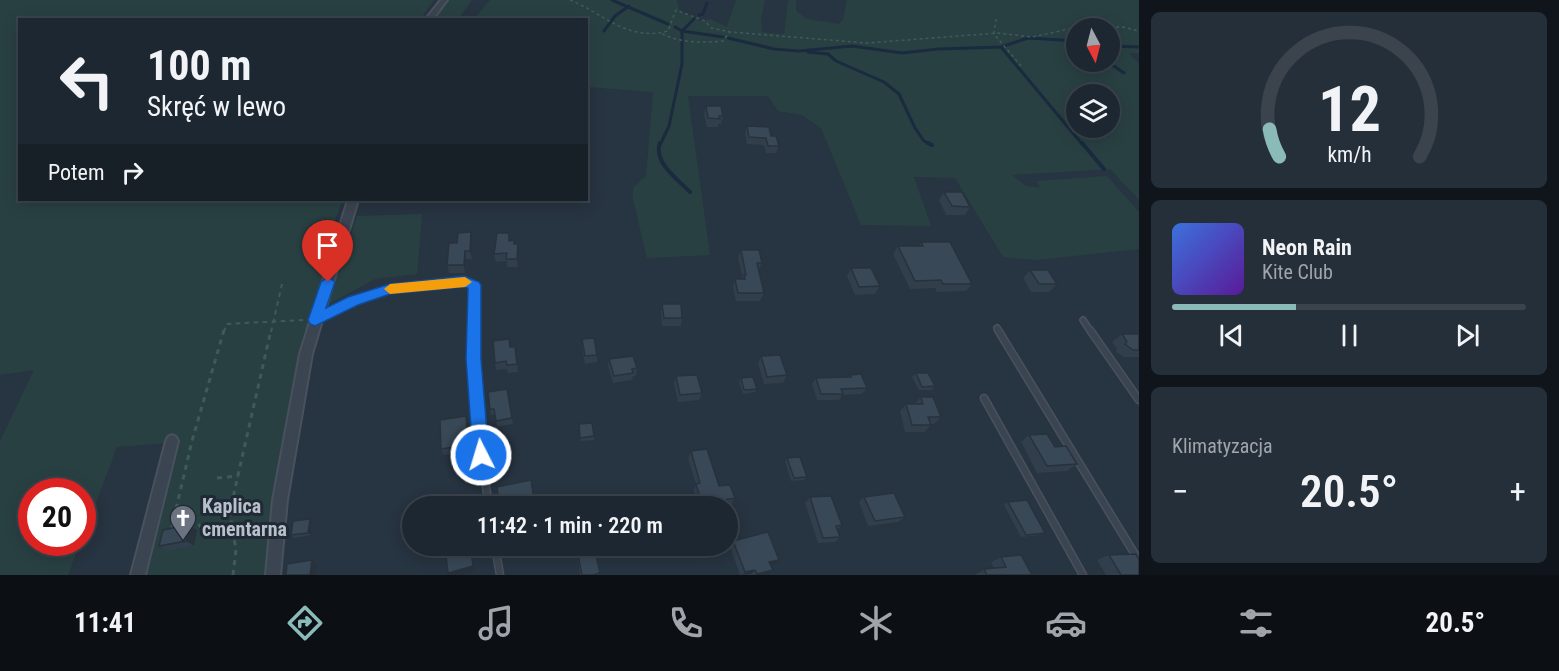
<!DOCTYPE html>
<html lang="pl">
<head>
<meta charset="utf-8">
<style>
	:root { --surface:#1d2731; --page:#252f39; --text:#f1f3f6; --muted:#a0a5ab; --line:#3b444d; --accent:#8bbbb9 }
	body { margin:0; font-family:"Roboto Condensed",sans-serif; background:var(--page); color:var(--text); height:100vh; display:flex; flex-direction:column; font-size:22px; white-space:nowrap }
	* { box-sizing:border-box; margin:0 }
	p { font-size:20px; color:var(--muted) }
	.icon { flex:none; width:33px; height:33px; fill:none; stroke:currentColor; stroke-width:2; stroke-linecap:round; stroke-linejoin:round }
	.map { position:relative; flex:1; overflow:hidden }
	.drawer { display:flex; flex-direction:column; gap:12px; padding:12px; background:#10151b; width:420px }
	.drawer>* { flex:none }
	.guide { position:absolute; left:18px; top:18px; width:570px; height:183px; border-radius:0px; box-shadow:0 3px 15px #0003,0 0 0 2px var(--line); background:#1d2731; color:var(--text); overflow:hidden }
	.needle { width:39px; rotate:173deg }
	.controls { position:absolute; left:1066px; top:18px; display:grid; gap:12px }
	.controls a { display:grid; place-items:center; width:54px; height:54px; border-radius:50%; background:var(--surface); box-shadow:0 3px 15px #0003,0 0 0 2px var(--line); font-size:30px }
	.speed { position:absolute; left:18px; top:478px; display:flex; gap:12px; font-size:30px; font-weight:700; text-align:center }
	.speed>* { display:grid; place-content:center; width:78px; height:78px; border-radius:50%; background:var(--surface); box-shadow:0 3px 15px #0003,0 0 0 2px var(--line); line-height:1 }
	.speed .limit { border:9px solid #d22; background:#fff; color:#111 }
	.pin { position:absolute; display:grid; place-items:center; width:51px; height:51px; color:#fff; margin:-62px -26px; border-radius:50% 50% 50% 0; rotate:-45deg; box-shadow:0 0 6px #0007 }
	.pin .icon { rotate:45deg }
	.me { position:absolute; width:66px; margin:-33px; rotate:355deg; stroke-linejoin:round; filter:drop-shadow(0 0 4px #0008) }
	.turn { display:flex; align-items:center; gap:21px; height:126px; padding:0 30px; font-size:27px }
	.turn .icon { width:78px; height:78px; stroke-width:2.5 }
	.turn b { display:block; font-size:42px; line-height:51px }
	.then { display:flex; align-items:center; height:57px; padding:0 30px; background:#0003; gap:12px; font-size:22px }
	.big { font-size:45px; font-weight:600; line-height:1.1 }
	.drawer .card { flex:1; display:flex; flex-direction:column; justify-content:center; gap:9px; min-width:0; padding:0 21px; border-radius:9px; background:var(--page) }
	.drawer .dial { align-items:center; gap:0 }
	.dial svg { height:156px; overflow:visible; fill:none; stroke:var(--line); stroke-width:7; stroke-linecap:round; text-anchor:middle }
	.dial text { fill:var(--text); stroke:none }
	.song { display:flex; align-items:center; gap:18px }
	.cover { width:72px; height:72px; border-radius:9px; background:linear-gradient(135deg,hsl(220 70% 55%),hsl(270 70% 35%)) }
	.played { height:6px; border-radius:3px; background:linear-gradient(90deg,var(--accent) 35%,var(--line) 35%) }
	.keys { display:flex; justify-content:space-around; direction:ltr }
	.heat { display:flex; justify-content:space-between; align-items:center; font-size:33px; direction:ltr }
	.trip { position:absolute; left:402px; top:496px; width:336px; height:60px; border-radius:30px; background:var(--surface); box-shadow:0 3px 15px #0003,0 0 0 2px var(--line); font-weight:600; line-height:60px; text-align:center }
	.menu { display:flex; height:96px; justify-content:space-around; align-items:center; background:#0c1014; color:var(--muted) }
	.menu .icon { width:42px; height:42px }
	.menu .active { color:var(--accent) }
	.menu b { font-size:27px; color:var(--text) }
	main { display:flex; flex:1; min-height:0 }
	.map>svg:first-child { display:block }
	.green { fill:#294042; fill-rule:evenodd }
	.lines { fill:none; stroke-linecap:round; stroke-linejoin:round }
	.stream-far1 { stroke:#1a2b3f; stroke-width:3 }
	.stream { stroke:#1a2b3f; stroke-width:4 }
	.service-far1-casing { stroke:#48515d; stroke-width:8 }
	.service-casing { stroke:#48515d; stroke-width:9 }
	.minor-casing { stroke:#48515d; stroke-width:4 }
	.path-far2 { stroke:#42595a; stroke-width:1.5; stroke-dasharray:3 3; stroke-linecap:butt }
	.path-far1 { stroke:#42595a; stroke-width:2; stroke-dasharray:4.5 4.5; stroke-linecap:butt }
	.path { stroke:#42595a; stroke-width:3; stroke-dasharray:5 5; stroke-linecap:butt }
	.service-far1 { stroke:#3b4551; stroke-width:4.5 }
	.service { stroke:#3b4551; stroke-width:6 }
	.minor { fill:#3b4551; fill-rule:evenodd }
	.wall { fill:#313e4b }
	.shaded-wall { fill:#28323d }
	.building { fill:#394857; stroke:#28323d; stroke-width:1.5 }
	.route { fill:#1a73e8; stroke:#114b97; stroke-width:1.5 }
	.slow { fill:#f59e0b }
	.labels { text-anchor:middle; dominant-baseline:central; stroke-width:6; stroke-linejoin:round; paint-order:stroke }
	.near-poi-label { font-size:20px; font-weight:bold; fill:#b8c0cb; stroke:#202a36; text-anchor:start }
</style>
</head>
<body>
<main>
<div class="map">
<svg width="1139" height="575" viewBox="0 0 1139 575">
	<rect width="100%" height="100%" fill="#273441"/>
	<!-- green -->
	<path class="green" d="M0,0h434l-14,20h-400v180h323l-10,25 1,15 -29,93 -32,165 -7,77h-122l35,-133 -62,5 -34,90 -1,-45h-50v51h48l-12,32h-68v-134l34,-71 -34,5z
		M447,0h25l-14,19 -25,1z
		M490,0h187l2,10 21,11 10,-2 17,8 9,-27h29l-4,19 1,13 22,2 4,-34h8v11l11,8 32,5 4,-4 4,-20h292v53h-10l10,11v136l-29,-31 -98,6 14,11 14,2 -3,-7 70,-5 32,36v37l-102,11 -34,-3 -48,-79 -41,-1 17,49 -70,-1 -40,-97 -19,-13 -24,-4 -10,-15h-80l22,159 -63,3 -14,-59v-11l13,-12 7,-84 -66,-5 -1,-67 -112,-1zM1077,28h33v34h-33zM1110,94v34h-33v-34z
		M422,214l-5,60 -42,5 -46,25 28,-88z"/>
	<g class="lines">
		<!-- stream-far1 -->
		<path class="stream-far1" d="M612,0l56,24
			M699,15l4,-1 4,-11
			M675,27l7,4 41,6
			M604,31l11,-15 14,-10
			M728,38l46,11 25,2 53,-5 50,7 36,-4 63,-2 27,-9 49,3
			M1110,46l29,1
			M1001,47l82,98
			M808,52l20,2 8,7 48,21 15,12 16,34 9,13 7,4
			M1108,62l16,11
			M660,145l9,-19 13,-62v-33l12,-12"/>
		<!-- stream -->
		<path class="stream" d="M660,143c-7,19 18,37 30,49
			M928,143l4,2
			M1082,143l22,26"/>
		<!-- service-far1 casing -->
		<g class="service-far1-casing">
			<path id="service-far1" d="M319,318l34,-17 37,-12 74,-7 10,3 -1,47
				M1083,320l8,12
				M997,328l2,4"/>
		</g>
		<!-- service casing -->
		<g class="service-casing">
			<path id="service" d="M473,330c0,59 7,119 16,177
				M998,330l141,231
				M1090,330l49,70
				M984,398l99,177
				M495,546l5,29"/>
		</g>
		<!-- minor casing -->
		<g class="minor-casing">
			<path id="minor" d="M441,0h6l-15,20h-7z
				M348,200h10l-46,154 -25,146 -7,75h-14l7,-75 27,-146z
				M172,435l4,2 2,4 -33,134h-14l35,-134 2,-4z"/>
		</g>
		<!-- path-far2 -->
		<path class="path-far2" d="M570,0c33,13 57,42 98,31l8,-21 29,11 6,7 19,4 137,11 131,-10 34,4 37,-8 28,-2h26l16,4
			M996,19l-2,15 27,32
			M662,34c20,9 39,9 61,7l7,-9"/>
		<!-- path-far1 -->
		<path class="path-far1" d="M224,332l2,-8 78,-4
			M271,332l11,-48"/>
		<!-- path -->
		<path class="path" d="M224,330l-32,111 -20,85 25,-3 10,10 25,-2
			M217,478l21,-2
			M233,575l3,-25 -5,-30 1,-18 39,-172"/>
		<!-- service-far1 -->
		<use href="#service-far1" class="service-far1"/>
		<!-- service -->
		<use href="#service" class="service"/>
		<!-- minor -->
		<use href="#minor" class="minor"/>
	</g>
	<!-- wall -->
	<path class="wall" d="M706,106l17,10 -2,8h-3v3h-11l-3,-13z
		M747,126l24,10 8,10 -3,7h-10l-2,-8 -17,-1 -2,-11z
		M944,192l26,15 -5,8h-19l-7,-15z
		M471,232l2,8 -1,19h-6l-1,14h-16l-2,-8 10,-22z
		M514,240v4l5,8 -1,15h-11v-6l-11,1 -2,-8 16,-13z
		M921,242l51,42 -6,7 -29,1 -2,-4 -25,1 -17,-35 5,-8h21z
		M741,250l21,13 -4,8 6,22 -4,8h-24l-3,-14 2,-8h8l-5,-21z
		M851,268l29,18 -5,8 -20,1 -8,-19z
		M1030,270l27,14 -8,8h-18l-8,-14z
		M662,304l20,14 -1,8h-19l-1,-14z
		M1122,334h17v23h-15l-8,-5 1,-3 -5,-7z
		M582,339l15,16v7l-12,2 -3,-17z
		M510,347h5l3,25 -10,1 -1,-4 -11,1 -1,-7z
		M761,356l26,19 -4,8 -19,1 -6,-20z
		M609,359l28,9 -1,8h-3l-1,4 -19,3 -5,-17z
		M916,373l19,13 -3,4h-13l-7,-13z
		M850,375l17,13 -5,6 -20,1 -3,5h-22l-5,-16 4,-6 32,-1z
		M676,376l26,17 -3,7 -21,2 -4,-19z
		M741,378l16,11 -2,3 -12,2 -4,-12z
		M507,389l6,35 -16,2 -2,-12 -4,1 -1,-6z
		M921,397l20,20 -7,7h-3v1l-6,7h-20l-5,-21 6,-7h8z
		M466,416l2,7 2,28 -26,4 -3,-6z
		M579,424l15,12v4l-14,1z
		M1029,435l26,12 22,17 -10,7 -30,2 -16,-31z
		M691,451l28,35 16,12 -4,6 -7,1 -1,2h-25l-4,-17 2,-6 -8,-26z
		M787,458l20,19 -3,3 -13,1 -6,-20z
		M810,497l32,28 -4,4 2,8 -5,5 -17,1 -13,-40z
		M864,497l41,20 -7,5 -30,4 -9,-24z
		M1008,502l37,31 -5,2 -19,2 -17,-32z
		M312,522l-1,13 -17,3 -3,-3z
		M189,525l8,5 -3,16 -26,5 -9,-5z
		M733,541l46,19 -4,5 -4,1 2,4 -5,5h-28l-10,-29z
		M578,555l22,20h-20l-2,-15z
		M1109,555l30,20h-33l-9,-15z
		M1001,557l31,18h-56v-1l8,-5 10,-1 -3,-6z"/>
	<!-- shaded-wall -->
	<path class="shaded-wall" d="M471,232l2,8 -1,19 -2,-8z
		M518,244l1,8 -1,15 -1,-8z
		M465,251l1,8 -1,14 -1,-8z
		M466,416l2,7 2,28 -2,-6z
		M310,519l2,3 -1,13 -3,-2z
		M189,525l8,5 -3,16 -8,-5z
		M470,546h1l4,25 -15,4h-11l-1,-2z
		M312,560l5,5 -1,10h-6z
		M779,560l-4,5 -10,2 4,-5z
		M755,570l-4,4 -9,1 3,-3z
		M773,570l-5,5h-12l1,-1z"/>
	<!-- building -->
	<path class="building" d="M706,106h15l2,10h-4l1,3 -12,-1z
		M747,126l22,1 2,9h5l3,10h-11l-2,-8 -17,-1z
		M944,192h18l8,15 -18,-1z
		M471,232l-1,19h-5l-1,14h-17l2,-22h8l1,-10z
		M497,233h12v8l5,-1v4h4l-1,15h-11l1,-6 -13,1z
		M921,242h29l22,42h-29l-2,-4 -26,1 -17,-35h25z
		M741,250h18l3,13h-5l7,30h-26l-3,-14h10l-1,-4h2z
		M851,268h20l9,18 -21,1z
		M1030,270h18l9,14h-18z
		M662,304h19l1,14h-18z
		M1122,334h17v16h-6l-8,-6 2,-2z
		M594,338l3,17 -12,1 -3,-17z
		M509,339l1,8h5l2,17 -10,1 -1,-4 -11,2 -2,-22z
		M780,355l7,20 -20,2 -6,-21z
		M633,356l4,12 -5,1 1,4 -19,3 -5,-17z
		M916,373h12l7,13 -13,1z
		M861,374l6,14 -26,1 2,5h-22l-5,-16 35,-1 -1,-2z
		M697,375l5,18 -22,2 -4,-19z
		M753,377l4,12 -13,1 -3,-12z
		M507,389l5,29 -16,3 -2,-12h-4l-2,-17z
		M921,397h12l8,20h-13l3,8h-19l-6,-21h17z
		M466,416l2,29 -27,4 -1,-29z
		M592,423l2,13 -14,2 -1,-14z
		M1047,434l8,13 11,-1 11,18 -30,2 -18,-31z
		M707,449l12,37 11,-1 5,13 -12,2 1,5 -13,2h-8l-7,-23 4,-1 -9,-32z
		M800,457l7,20 -13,1 -7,-20z
		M531,480l4,27h-35l-3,-20z
		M894,493l11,24 -30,4 -11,-24z
		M831,496l11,29 -6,1 4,11 -17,1 -13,-41z
		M472,498l1,9h-25v-4z
		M1027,500l18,33 -19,2 -18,-33z
		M310,519l-2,14 -17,2 2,-14z
		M189,525l-3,16 -27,5 4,-16z
		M768,532l11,28 -10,2 4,8 -16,4 -2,-4 -10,2 -12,-31z
		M445,546h25l3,20 -25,7z
		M595,551l5,22 -7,2h-11l-4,-20z
		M1136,554l3,6v15h-18l-12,-20z
		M1021,555l11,20h-45l-3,-6 22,-2 -5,-10z
		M312,560l-2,15h-24l1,-11z"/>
	<!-- route -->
	<path class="route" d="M464,276l15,6 2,3v74l8,96 -2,5 -6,3 -6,-3 -2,-5 -7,-96 2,-71 -5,-1 -73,7 -32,11 -43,21 -5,-2 -2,-4 13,-38 7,-5 7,5 -9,26 22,-11 42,-13z"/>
	<!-- slow -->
	<path class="slow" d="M465,277l7,5 -7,5 -75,7 -6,-5 6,-5z"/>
	<!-- icons -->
	<defs>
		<g id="church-pin" transform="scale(1.35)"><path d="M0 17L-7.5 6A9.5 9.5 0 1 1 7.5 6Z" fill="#6b7280" stroke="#202a36"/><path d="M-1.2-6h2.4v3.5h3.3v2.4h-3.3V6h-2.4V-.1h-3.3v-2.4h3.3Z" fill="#fff"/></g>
	</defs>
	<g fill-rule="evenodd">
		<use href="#church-pin" x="183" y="518"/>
	</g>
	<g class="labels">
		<!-- near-poi labels -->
		<g class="near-poi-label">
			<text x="202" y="506">Kaplica<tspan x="202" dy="23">cmentarna</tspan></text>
		</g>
	</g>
</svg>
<div class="controls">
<a><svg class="needle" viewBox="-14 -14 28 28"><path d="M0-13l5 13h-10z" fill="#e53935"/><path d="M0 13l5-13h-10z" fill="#a0a5ab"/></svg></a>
<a><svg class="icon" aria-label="layers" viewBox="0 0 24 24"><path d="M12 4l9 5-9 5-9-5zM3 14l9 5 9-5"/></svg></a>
</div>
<div class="speed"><div class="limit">20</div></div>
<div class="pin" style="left:328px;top:282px;background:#d93025"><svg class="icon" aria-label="arrive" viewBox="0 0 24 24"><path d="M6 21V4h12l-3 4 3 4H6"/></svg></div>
<svg class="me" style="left:481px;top:455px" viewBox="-20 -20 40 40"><circle r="17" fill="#1a73e8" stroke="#fff" stroke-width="3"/><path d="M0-11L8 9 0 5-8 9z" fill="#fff"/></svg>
<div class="trip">11:42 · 1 min · 220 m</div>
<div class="guide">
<div class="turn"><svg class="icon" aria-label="left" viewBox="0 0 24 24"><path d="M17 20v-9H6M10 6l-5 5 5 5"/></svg><div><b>100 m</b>Skręć w lewo</div></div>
<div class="then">Potem<svg class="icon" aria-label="right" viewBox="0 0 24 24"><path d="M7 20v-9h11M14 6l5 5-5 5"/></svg></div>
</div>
</div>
<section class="drawer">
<div class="card dial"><svg viewBox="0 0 100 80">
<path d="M14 69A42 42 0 1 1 86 69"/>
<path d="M14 69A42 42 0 0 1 9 55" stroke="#8bbbb9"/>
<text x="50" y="56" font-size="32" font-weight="700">12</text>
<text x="50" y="72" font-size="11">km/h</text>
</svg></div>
<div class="card">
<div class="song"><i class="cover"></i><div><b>Neon Rain</b><p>Kite Club</p></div></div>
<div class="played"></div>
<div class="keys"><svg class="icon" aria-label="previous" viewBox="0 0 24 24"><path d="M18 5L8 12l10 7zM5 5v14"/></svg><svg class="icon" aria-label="pause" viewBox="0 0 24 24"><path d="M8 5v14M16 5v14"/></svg><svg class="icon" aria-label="next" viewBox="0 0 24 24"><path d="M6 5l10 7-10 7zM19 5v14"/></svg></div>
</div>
<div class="card"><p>Klimatyzacja</p>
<div class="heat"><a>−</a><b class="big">20.5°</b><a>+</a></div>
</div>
</section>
</main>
<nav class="menu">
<b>11:41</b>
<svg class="icon active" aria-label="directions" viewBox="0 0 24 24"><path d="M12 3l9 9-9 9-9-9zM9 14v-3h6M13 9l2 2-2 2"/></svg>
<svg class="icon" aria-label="music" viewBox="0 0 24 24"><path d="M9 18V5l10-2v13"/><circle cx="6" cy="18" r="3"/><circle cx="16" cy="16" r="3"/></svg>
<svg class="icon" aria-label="phone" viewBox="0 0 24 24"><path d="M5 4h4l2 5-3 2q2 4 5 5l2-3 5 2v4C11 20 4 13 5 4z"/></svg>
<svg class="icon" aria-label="climate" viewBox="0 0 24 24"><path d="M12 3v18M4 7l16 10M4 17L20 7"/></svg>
<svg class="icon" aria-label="car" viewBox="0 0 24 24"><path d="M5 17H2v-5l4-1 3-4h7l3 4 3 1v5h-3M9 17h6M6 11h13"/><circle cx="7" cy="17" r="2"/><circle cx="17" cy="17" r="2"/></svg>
<svg class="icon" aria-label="filters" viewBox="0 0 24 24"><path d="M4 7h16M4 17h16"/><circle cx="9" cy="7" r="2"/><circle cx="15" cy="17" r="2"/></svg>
<b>20.5°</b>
</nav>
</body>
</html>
